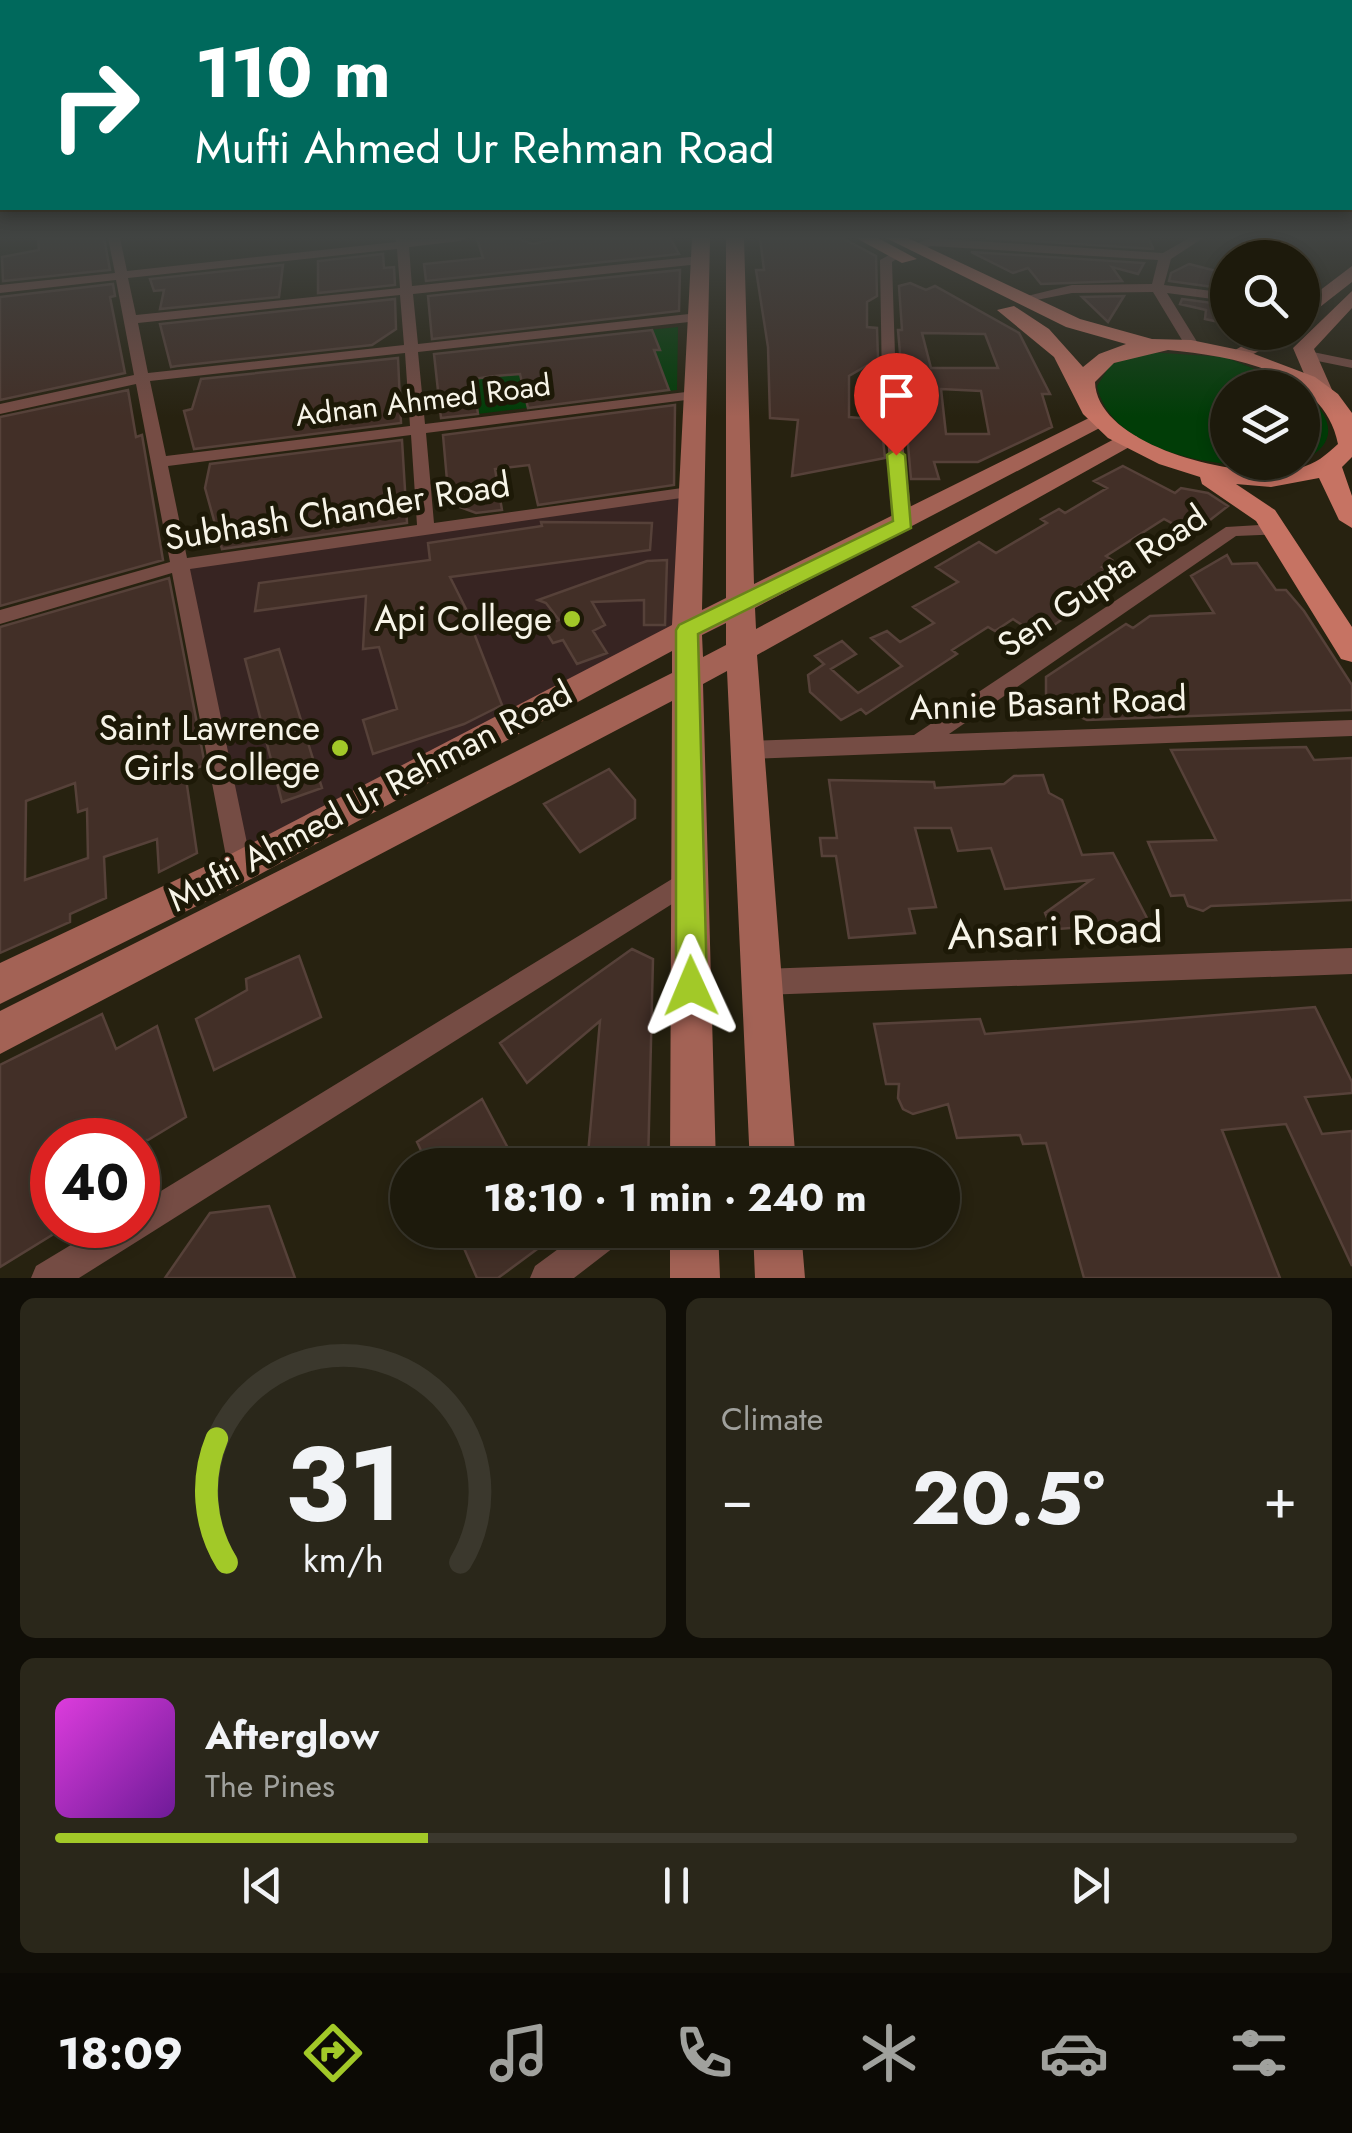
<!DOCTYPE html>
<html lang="en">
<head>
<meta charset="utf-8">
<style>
	:root { --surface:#1d1a0c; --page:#2a271a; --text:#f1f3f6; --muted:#a0a19d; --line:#3b382d; --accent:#a2c928 }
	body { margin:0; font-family:Jost,sans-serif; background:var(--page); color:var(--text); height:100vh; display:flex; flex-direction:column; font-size:38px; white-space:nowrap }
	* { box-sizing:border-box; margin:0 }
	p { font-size:32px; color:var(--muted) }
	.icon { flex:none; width:55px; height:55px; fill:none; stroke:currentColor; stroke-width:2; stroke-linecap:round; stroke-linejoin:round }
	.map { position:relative; height:1278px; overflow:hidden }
	.details { display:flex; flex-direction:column; gap:20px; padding:20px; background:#100e07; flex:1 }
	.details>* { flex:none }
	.hud { position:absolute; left:0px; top:0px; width:1352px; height:210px; box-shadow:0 5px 15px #0003,0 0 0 2px var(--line); background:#00695c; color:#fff; overflow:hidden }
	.tools { position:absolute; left:1210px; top:240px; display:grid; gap:20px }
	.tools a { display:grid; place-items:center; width:110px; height:110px; border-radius:50%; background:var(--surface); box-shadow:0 5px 15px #0003,0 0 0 2px var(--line); font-size:50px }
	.speed { position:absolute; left:30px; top:1118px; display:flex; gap:20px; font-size:50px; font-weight:700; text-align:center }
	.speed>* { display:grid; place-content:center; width:130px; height:130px; border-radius:50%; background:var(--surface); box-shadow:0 5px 15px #0003,0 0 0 2px var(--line); line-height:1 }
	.speed .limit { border:15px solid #d22; background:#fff; color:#111 }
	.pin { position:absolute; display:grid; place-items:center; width:85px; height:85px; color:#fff; margin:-102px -42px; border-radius:50% 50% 50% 0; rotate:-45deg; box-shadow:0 0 10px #0007 }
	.pin .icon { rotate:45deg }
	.me { position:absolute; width:110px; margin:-55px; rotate:359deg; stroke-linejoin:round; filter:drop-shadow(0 0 8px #0008) }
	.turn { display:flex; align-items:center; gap:35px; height:210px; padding:0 30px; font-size:45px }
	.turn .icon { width:130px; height:130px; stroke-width:2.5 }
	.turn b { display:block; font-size:70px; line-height:85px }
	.big { font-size:75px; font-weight:700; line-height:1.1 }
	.details .widget { flex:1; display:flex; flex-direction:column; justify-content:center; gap:15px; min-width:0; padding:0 35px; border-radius:15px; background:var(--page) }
	.details .dial { align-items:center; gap:0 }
	.dial svg { height:260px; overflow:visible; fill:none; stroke:var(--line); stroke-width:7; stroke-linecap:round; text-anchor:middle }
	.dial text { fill:var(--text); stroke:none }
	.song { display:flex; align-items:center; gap:30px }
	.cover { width:120px; height:120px; border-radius:15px; background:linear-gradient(135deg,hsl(300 70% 55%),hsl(280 70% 35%)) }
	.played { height:10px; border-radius:5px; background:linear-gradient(90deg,var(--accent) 30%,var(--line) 30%) }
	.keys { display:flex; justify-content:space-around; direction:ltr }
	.heat { display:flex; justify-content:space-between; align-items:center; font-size:55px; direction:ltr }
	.details .tiles { flex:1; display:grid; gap:20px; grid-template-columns:1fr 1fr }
	.widget:last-child { grid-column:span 2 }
	.trip { position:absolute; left:390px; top:1148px; width:570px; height:100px; border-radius:50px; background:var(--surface); box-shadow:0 5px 15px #0003,0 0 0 2px var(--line); font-weight:700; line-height:100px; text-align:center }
	.dock { display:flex; height:160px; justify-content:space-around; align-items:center; background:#0c0a05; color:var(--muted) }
	.dock .icon { width:70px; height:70px }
	.dock .selected { color:var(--accent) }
	.dock b { font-size:45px; color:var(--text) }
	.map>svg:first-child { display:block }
	.education { fill:#372422 }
	.green { fill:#013d07 }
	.building { fill:#422f27; stroke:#564139; stroke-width:2.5; fill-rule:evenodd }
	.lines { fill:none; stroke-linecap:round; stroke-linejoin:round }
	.street { fill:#754c44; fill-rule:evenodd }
	.secondary { fill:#a36255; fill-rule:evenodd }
	.primary { fill:#c67363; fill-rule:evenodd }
	.route { fill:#a2c928; stroke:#69831a; stroke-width:2.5 }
	.poi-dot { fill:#a2c928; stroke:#1d1907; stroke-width:4 }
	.labels { text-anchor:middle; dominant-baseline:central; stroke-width:10; stroke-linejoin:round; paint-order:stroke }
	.far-street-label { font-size:30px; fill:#f7f4e8; stroke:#1d1907 }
	.street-label { font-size:35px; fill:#f7f4e8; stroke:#1d1907 }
	.poi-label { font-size:35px; fill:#f7f4e8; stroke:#1d1907; text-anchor:end }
	.near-street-label { font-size:42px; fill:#f7f4e8; stroke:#1d1907 }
</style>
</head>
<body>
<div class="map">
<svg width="1352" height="1278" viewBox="0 0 1352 1278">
	<rect width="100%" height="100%" fill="#272210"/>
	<!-- education -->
	<path class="education" d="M689,492l-2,138 -447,237 -61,-302z"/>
	<!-- green -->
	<path class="green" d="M678,327l-1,63 -200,24 -4,-35 72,-9 66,-31 -1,-5z
		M1147,352l78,5 74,30 -71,1v74l69,1c-59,10 -185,-5 -200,-77l14,-22z
		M1302,390c29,23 40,53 1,70z"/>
	<!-- building -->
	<path class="building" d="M38,238h66l6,32 -107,11 -1,-24 37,-7z
		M516,238l17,6 28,-6h109l9,16 -253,27 -2,-17 59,-6 -6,-19z
		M760,238h82l34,18 1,40 -10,6v25l10,1 1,31 -29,17v41l32,3 4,38 -93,18 6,-56 -28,-2 -2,-71 -12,-77h8z
		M985,238h163l5,10v1z
		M971,252l173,11 -6,11 -26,-7 10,14 -81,3 -13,-16 -15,5z
		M383,254l1,14 10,-1 1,18 -77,8v-32z
		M1189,264l39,10v15l-59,-8 2,-8z
		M283,265l-4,32 -119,12 4,-19 -10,1 -4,-12z
		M680,270l-1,41 -247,28 -4,-43z
		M910,283l16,7 9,-4 84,47 31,61h-8l10,33 -74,35h-44l5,17h-28l-13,-149h4l-3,-44zM922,333l63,1 13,34h-67zM941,389l40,2 8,43h-43z
		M113,284l2,12 -5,1 15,76 -125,27v-103z
		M1124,296l-16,26 -26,-25z
		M395,299l1,30 -24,16 -195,21 -6,1 -11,-43z
		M1182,299l46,6v19l-23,-5 1,-9 -26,-6z
		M652,330l8,20h-6l15,40 -141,18 -8,-34 -25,2 -22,3 5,35 -37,4 -7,-64z
		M398,358l3,65 -207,26 -10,-38 8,-2 9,-30z
		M128,390l8,47 6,-2 21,125 -163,46v-189z
		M675,405l-1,80 -136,20 -9,-40 -34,4 7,41 -26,3 -27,-10 -6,-68z
		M402,440l5,83 -185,26 -17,-61 5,-24z
		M1123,466l52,27 6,-5 27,5 20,13 -36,28 -28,-15 -58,37 6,4 -10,7 4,2 -42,28 16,10 -42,29 -25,-17 -18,12 -7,-4 -36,23 5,4 -91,60 -5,-5 -20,11 -31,-28 -2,-17 16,-11 -9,-8 27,-15 14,13 -25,15 27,24 44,-27 -31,-28 16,-7 13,11 34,-19 -21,-16 45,-25 -22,-15 43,-25 17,11 51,-30 -6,-4 18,-10 6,4 42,-25 -13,-7z
		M541,522l111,1 -2,27 -200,27 25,50 -3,1 30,77 -38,19 -91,30 -10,-34 34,-11 -18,-62 -16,2 3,-53 -111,15 4,-28 171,-23 -2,-17 114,-17z
		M1227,555l5,9 25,-1 19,27h10l18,21 48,74v25l-265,10 -33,-15 -8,-11v-17l80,-53 7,4 17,-12 64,-3 -23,-37z
		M667,560l-2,65h-21v-25l-52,2 13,23 -12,6 14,22 -30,11 -14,-24 -10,3 -10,-16 16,-7 -13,-17 -8,-3 109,-39z
		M169,578l36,187 -20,7 12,81 -38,19 -2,-33 -53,18 2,41 -36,16v8l-70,31v-326zM75,783l3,29 9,-3 1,49 -63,22 1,-79z
		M279,649l43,139 -40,14 -37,-143z
		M1306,747l8,13 38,-2v142l-141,6 -8,5 -15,-5 -4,-11 -13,1 -23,-54 68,-2 -45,-90z
		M609,769l26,31v18l-55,34 -36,-48z
		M1043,775l6,18 13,7 20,55 31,-2 36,69 -91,7 -8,-4 -5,-12 46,-33 -86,9 -14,-41 -33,3 -7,-23h-36l21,79 -27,2 6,24 -66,5 -13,-82h-14l-2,-18h17l-8,-58 105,2 1,6 69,-4 10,-8z
		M632,949l21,10 -5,206h-61l13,-144 -73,62 -27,-40z
		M299,956l22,61 -107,53 -18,-51 51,-29 -1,-11z
		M1315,1007l37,75v11l-47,4 17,37 30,-3v135l-66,-142 -64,6 58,148h-196l-38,-135 -23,1 -3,-9 -63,3 -9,-34 -35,10 -10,-5 -5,-11 1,-14h-13l-12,-60 106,-5 5,15z
		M102,1014l14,35 41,-23 29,91 -38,23h-101l5,29v66l-52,32v-202z
		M482,1099l35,66h-89l-11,-23z
		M269,1206l26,72h-130l45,-65z
		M456,1230h107l-65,48h-21z"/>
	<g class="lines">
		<!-- street -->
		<path class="street" d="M108,238h12l7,33 269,-29v-4l12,2 58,-2 -6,3 -51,6 3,39 288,-30 6,4 -6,4 -287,30 5,50 280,-31 7,4 -7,4 -280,31 7,72 269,-33 7,4 -7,4 -268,34 8,90 255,-36 8,5 -2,4 -505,73 62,298 -3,8 -9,3 -9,-3 -3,-8 -56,-294 -172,51v-14l170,-48 -34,-178 -136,30v-10l134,-29 -18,-95 -116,13v-8l115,-12zM397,249l3,39 -264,27 -8,-37zM400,295l4,50 -256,28 -10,-50zM405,353l5,73 -244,30 -16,-75zM411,435l6,90 -230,33 -19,-92z
			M931,238l232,15 26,-15h14l-32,21 -7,26 64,8v8l-61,-8 32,52 -7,4 -7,-4 -32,-53 -81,1 -51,10 -6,-4 57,-14 80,-1 6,-24 -227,-14 -18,5 -6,-4z
			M898,250l6,4 -12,8 4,124 17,138 -9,5 -9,-5 -13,-138 -2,-126z
			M1303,350l49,10v8l-54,-11 -2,-3z
			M1275,524l9,6 -3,4 -45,2 -287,198 403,-14v16l-606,23 -8,-3 -3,-6 3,-6 8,-3 168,-6 312,-208z
			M690,868l9,3 4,8 -4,8 -550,347 -70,44h-48l5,-12 68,-41h34v-20z
			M1352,948v26l-591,21 -10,-4 -4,-9 4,-9 10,-4z
			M584,1230h43l-5,11 -48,37h-44l5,-12z"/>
		<!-- secondary -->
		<path class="secondary" d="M692,238h18l-8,372 24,-12v-360h18l10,346 339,-168 8,-2 12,7 -358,187 1,21 364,-193h16l4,5 -383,214 39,510h-46l-23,-494 -24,13 13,481h-46l2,-464 -672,353v-43l672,-338v-22l-419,227 -253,126v-41l227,-107 445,-231zM726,623v22l-23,12 -1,-22z
			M1352,266v16l-50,39v-17z
			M1352,291v17l-38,41 19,43 -3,5h-16l-21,-49z
			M1267,332h27l-48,26 -7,2 -11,-6z
			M670,1230h48l2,48h-50z
			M753,1230h48l4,48h-50z"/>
		<!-- primary -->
		<path class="primary" d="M856,238h22l39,21 -15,4z
			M886,238h22l172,81 72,20 39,1 58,12 66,25 23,17 14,19v44l-10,10 10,29v32l-13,-8 -20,-42 -48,9 -35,-3 39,26 77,117v35l-11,-3 -85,-138 -54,-37 -2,-7 -41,-13 -51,-26 -25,-24 -29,-57 -57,-47 17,-4 35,23 34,38 16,-13 27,-10 -60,-17zM1168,350c64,6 156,21 170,94 -12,11 -22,20 -39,24 -53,14 -202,-20 -204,-86l19,-19z"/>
	</g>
	<!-- sky -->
	<linearGradient id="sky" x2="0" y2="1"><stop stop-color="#151309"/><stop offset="0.57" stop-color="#414442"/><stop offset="1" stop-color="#414442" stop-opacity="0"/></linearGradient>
	<rect width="1352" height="417" fill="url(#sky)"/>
	<!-- route -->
	<path class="route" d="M896,449l9,6 6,73 -213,106 9,352 -5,11 -11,4 -11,-4 -4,-11v-356l3,-5 214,-104 -6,-66z"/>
	<!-- markers -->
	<g class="poi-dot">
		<circle cx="572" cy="619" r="10"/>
		<circle cx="340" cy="748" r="10"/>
	</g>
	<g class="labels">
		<!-- far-street labels -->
		<g class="far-street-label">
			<text transform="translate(423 400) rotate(-7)">Adnan Ahmed Road</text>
		</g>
		<!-- street labels -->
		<g class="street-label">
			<text transform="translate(337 511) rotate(-9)">Subhash Chander Road</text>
			<text transform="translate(1102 581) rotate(-34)">Sen Gupta Road</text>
			<text transform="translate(1048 703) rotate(-2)">Annie Basant Road</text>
			<text transform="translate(370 796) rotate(-28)">Mufti Ahmed Ur Rehman Road</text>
		</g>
		<!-- poi labels -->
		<g class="poi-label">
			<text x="552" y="619">Api College</text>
			<text x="320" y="728">Saint Lawrence<tspan x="320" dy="40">Girls College</tspan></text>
		</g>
		<!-- near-street labels -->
		<g class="near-street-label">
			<text transform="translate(1055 931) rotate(-2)">Ansari Road</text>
		</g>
	</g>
</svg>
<div class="tools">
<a><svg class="icon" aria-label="search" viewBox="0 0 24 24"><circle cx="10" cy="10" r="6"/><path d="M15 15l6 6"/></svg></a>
<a><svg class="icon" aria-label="layers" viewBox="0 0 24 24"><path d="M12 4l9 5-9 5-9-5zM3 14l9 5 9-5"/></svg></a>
</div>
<div class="speed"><div class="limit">40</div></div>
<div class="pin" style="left:896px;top:455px;background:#d93025"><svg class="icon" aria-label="arrive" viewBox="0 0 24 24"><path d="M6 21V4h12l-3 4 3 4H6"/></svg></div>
<svg class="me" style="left:691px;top:986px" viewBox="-20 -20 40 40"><path d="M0-17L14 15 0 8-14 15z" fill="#a2c928" stroke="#fff" stroke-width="4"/></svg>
<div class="trip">18:10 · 1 min · 240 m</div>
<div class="hud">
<div class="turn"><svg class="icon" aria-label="right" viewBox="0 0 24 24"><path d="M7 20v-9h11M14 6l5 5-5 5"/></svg><div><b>110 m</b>Mufti Ahmed Ur Rehman Road</div></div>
</div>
</div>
<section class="details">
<div class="tiles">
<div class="widget dial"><svg viewBox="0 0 100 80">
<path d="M14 69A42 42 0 1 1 86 69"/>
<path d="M14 69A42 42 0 0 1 11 31" stroke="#a2c928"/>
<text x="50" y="56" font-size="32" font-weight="700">31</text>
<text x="50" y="72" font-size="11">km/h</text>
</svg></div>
<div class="widget"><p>Climate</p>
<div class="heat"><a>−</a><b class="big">20.5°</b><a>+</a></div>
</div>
<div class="widget">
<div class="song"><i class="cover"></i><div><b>Afterglow</b><p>The Pines</p></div></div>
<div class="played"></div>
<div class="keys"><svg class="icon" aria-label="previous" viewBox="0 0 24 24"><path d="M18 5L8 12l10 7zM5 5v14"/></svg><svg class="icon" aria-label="pause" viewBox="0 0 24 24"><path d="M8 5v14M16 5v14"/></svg><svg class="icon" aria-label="next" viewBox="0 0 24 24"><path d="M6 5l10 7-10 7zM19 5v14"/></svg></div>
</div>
</div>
</section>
<nav class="dock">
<b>18:09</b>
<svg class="icon selected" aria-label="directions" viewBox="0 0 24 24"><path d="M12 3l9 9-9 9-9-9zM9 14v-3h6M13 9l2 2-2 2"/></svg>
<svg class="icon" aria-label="music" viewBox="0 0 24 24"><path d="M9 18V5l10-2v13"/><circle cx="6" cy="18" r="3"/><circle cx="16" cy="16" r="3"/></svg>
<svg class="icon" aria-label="phone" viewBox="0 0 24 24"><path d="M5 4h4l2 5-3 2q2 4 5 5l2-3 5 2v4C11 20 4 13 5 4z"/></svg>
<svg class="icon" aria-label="climate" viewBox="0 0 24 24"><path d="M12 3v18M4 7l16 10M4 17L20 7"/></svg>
<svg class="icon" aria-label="car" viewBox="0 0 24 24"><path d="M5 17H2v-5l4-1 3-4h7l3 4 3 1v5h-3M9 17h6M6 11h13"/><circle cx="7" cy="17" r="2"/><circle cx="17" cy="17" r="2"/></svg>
<svg class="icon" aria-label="filters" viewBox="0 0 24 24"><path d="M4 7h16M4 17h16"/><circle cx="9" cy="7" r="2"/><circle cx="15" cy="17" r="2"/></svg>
</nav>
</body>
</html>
